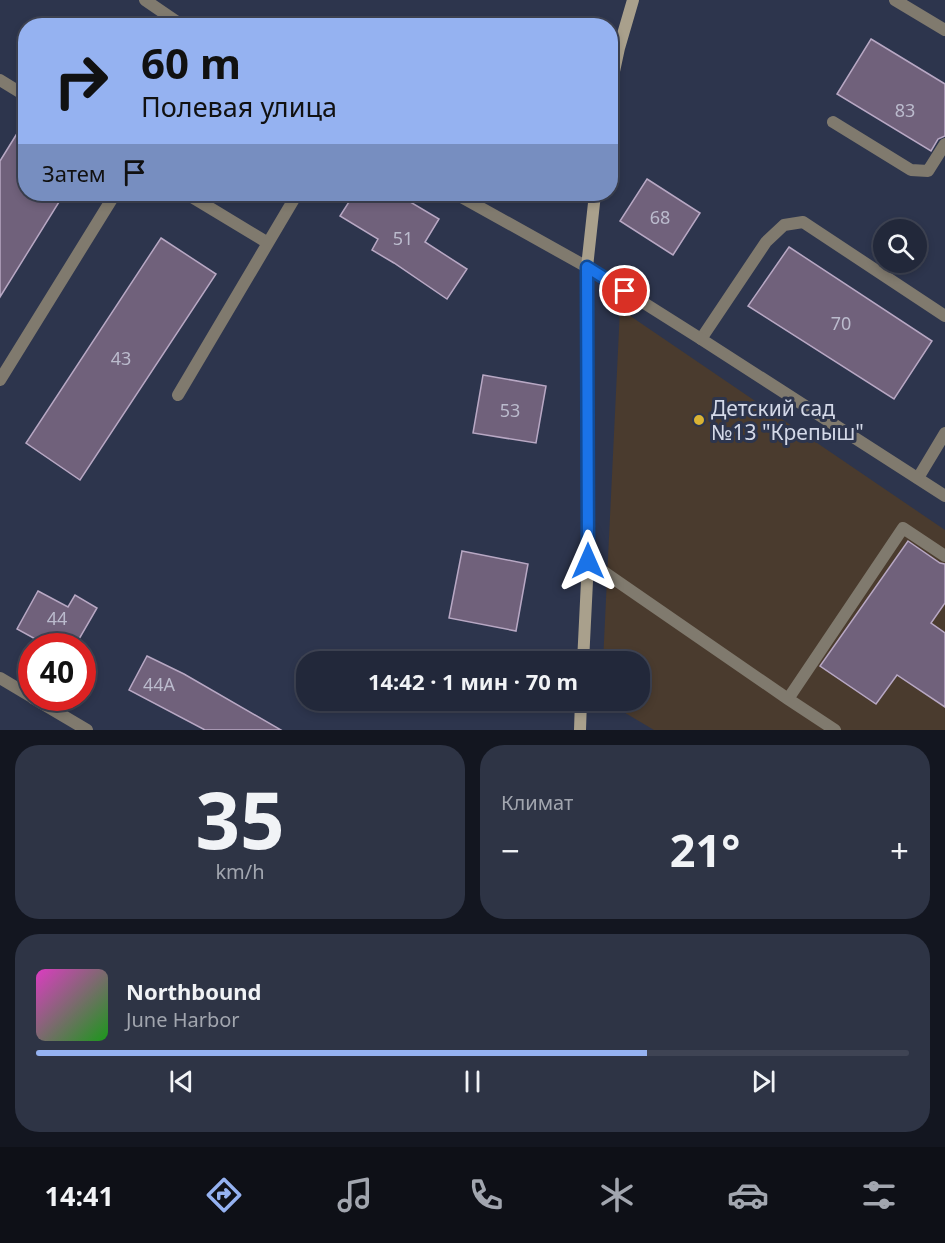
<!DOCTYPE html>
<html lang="ru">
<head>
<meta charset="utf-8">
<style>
	:root { --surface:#22283a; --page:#2e3445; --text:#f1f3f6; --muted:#a2a6af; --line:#3f4454; --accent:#95b2f1 }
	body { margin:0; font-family:"Noto Sans",sans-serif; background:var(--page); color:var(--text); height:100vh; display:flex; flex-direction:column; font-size:22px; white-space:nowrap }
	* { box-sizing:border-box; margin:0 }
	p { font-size:20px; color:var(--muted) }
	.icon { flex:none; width:33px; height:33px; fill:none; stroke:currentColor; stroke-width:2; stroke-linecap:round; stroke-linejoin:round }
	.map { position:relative; height:730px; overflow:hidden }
	.panel { display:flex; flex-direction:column; gap:15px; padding:15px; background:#131620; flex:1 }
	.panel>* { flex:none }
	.top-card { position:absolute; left:18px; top:18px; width:600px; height:183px; border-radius:24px; box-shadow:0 3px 9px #0003,0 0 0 2px var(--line); background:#95b2f1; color:#111; overflow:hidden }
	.buttons { position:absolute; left:873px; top:219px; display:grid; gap:12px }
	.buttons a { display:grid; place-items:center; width:54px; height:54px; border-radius:50%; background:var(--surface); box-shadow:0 3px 9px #0003,0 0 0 2px var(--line); font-size:30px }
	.speed { position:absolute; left:18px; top:633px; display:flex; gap:12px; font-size:30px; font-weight:700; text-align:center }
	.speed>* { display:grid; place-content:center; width:78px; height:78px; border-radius:50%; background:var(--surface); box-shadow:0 3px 9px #0003,0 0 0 2px var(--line); line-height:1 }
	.speed .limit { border:9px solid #d22; background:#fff; color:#111 }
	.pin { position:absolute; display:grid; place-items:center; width:51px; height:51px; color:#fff; margin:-26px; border:3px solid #fff; border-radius:50%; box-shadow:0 2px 6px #0007 }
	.me { position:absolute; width:66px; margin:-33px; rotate:0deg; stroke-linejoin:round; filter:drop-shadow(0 0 4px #0008) }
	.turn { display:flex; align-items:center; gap:21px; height:126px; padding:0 24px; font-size:27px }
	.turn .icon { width:78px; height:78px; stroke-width:2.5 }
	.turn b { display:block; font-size:42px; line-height:51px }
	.then { display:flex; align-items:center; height:57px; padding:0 24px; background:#0003; gap:12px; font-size:22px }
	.big { font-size:45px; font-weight:700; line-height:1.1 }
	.panel .widget { flex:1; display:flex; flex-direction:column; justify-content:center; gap:9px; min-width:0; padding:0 21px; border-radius:24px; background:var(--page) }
	.panel .dial { align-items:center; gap:0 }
	.dial b { font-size:78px; line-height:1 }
	.song { display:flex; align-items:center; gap:18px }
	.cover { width:72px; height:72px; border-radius:9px; background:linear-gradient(135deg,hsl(310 70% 55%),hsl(120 70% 35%)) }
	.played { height:6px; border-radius:3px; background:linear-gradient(90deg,var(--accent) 70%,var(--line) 70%) }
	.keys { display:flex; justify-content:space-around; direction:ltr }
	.heat { display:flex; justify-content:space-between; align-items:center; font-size:33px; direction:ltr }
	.panel .tiles { flex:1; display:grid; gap:15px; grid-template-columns:1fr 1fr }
	.widget:last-child { grid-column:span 2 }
	.trip { position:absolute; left:296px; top:651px; width:354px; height:60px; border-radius:24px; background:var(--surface); box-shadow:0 3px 9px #0003,0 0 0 2px var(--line); font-weight:700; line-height:60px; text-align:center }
	.tabs { display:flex; height:96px; justify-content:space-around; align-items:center; background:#0e1017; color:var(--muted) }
	.tabs .icon { width:42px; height:42px }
	.tabs .current { color:var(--accent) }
	.tabs b { font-size:27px; color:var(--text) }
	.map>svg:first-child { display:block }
	.education { fill:#4a3b2e }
	.building { fill:#70617b; stroke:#b8a8c4; stroke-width:1.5 }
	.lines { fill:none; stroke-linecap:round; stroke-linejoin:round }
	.lane { stroke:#807a6e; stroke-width:12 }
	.street { stroke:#807a6e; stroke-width:12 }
	.secondary { stroke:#a9a08c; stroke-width:12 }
	.route-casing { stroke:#114b97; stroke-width:15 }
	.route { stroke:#1a73e8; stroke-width:10 }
	.poi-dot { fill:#d9b334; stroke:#2d354d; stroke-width:2 }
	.labels { text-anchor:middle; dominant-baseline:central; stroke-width:6; stroke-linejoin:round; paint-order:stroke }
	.number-label { font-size:18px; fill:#bbbbcd }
	.poi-label { font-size:21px; fill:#d4d9e8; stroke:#2d354d; text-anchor:start }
</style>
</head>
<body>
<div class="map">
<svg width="945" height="730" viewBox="0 0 945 730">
	<rect width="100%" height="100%" fill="#2d354d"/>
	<!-- education -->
	<path class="education" d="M620,309l325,221v200h-291l-49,-29 34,-1v-38h-36z"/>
	<!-- building -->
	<path class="building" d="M871,39l74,45v52l-7,3 -7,12 -94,-57z
		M26,119v75h38l-64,103v-136z
		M647,179l53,34 -27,42 -53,-34z
		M354,194h43l42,25 -14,23 42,27 -20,30 -53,-36 -22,-13 6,-11 -38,-23z
		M161,238l55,36 -136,206 -54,-37z
		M789,247l143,94 -38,58 -146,-93z
		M483,375l63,11 -10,57 -63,-10z
		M908,541l32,22 5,1v39l-14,20 14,10v74l-48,-32 -21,29 -56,-38z
		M462,551l66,13 -12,67 -67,-13z
		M38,591l30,16 7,-12 22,13 -22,38h-27l-31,-17z
		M147,656l37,18 97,56h-76l-76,-40z"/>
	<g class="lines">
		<!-- lane -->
		<path class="lane" d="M0,80l26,16
			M833,122l78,48 17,1 17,-27
			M187,194l81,49 29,-49
			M701,339l65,-97 18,-17 19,-3 142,94
			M0,380l115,-186
			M178,395l90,-152
			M918,478l27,-45
			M588,561l200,138 47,31
			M788,699l115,-171 42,28"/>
		<!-- street -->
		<path class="street" d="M145,0l38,26
			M895,0l50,30
			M456,194l131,73 114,72 244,157
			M0,678l32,19
			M33,698l54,32"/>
		<!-- secondary -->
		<path class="secondary" d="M610,90l9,-42 14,-48
			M583,662l5,-101 -1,-294 8,-73
			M580,730l1,-30"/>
	</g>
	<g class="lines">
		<!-- route casing -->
		<g class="route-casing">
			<path id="route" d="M588,561l-1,-294 38,24"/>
		</g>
		<!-- route -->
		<use href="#route" class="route"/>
	</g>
	<!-- markers -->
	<circle class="poi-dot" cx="699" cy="420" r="6"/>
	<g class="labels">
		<!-- number labels -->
		<g class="number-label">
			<text x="905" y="110">83</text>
			<text x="660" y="217">68</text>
			<text x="403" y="238">51</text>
			<text x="841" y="323">70</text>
			<text x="121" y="358">43</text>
			<text x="510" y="410">53</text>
			<text x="57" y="618">44</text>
			<text x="159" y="684">44А</text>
		</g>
		<!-- poi labels -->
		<g class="poi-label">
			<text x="711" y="408">Детский сад<tspan x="711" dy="24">№13 "Крепыш"</tspan></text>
		</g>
	</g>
</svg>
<div class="buttons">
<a><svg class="icon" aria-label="search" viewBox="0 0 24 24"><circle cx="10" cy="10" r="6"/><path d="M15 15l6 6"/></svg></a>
</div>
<div class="speed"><div class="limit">40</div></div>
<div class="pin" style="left:625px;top:291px;background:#d93025"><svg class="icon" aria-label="arrive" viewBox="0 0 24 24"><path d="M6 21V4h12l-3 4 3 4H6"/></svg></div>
<svg class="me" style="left:588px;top:561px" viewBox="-20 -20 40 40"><path d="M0-17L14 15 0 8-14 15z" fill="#1a73e8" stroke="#fff" stroke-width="4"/></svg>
<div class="trip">14:42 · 1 мин · 70 m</div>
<div class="top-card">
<div class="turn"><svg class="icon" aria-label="right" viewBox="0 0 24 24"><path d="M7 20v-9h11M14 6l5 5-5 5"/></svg><div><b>60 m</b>Полевая улица</div></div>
<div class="then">Затем<svg class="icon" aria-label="arrive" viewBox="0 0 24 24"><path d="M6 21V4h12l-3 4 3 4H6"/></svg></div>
</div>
</div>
<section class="panel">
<div class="tiles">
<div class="widget dial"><b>35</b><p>km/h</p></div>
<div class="widget"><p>Климат</p>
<div class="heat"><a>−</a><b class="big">21°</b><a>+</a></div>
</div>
<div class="widget">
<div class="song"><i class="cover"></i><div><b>Northbound</b><p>June Harbor</p></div></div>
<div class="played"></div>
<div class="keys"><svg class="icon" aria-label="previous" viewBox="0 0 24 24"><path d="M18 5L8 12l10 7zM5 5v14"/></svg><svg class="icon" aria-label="pause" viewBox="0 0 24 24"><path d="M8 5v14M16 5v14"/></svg><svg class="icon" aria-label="next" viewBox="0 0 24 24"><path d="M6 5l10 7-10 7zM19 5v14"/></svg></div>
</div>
</div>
</section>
<nav class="tabs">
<b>14:41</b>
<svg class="icon current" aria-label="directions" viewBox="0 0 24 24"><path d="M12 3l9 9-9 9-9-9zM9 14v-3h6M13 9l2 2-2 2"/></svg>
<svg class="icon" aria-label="music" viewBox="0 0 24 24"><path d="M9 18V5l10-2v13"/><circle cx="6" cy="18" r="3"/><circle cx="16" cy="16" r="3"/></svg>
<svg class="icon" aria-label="phone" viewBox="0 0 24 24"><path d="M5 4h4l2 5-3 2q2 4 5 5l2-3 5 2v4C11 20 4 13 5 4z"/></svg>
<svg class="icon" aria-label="climate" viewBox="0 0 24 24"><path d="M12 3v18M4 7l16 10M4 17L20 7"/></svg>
<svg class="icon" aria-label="car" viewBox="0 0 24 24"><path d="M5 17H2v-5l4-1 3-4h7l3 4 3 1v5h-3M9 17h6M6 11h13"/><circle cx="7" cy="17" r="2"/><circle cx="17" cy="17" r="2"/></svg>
<svg class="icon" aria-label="filters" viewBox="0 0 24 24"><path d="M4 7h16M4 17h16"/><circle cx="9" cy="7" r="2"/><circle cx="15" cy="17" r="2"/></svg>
</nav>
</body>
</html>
